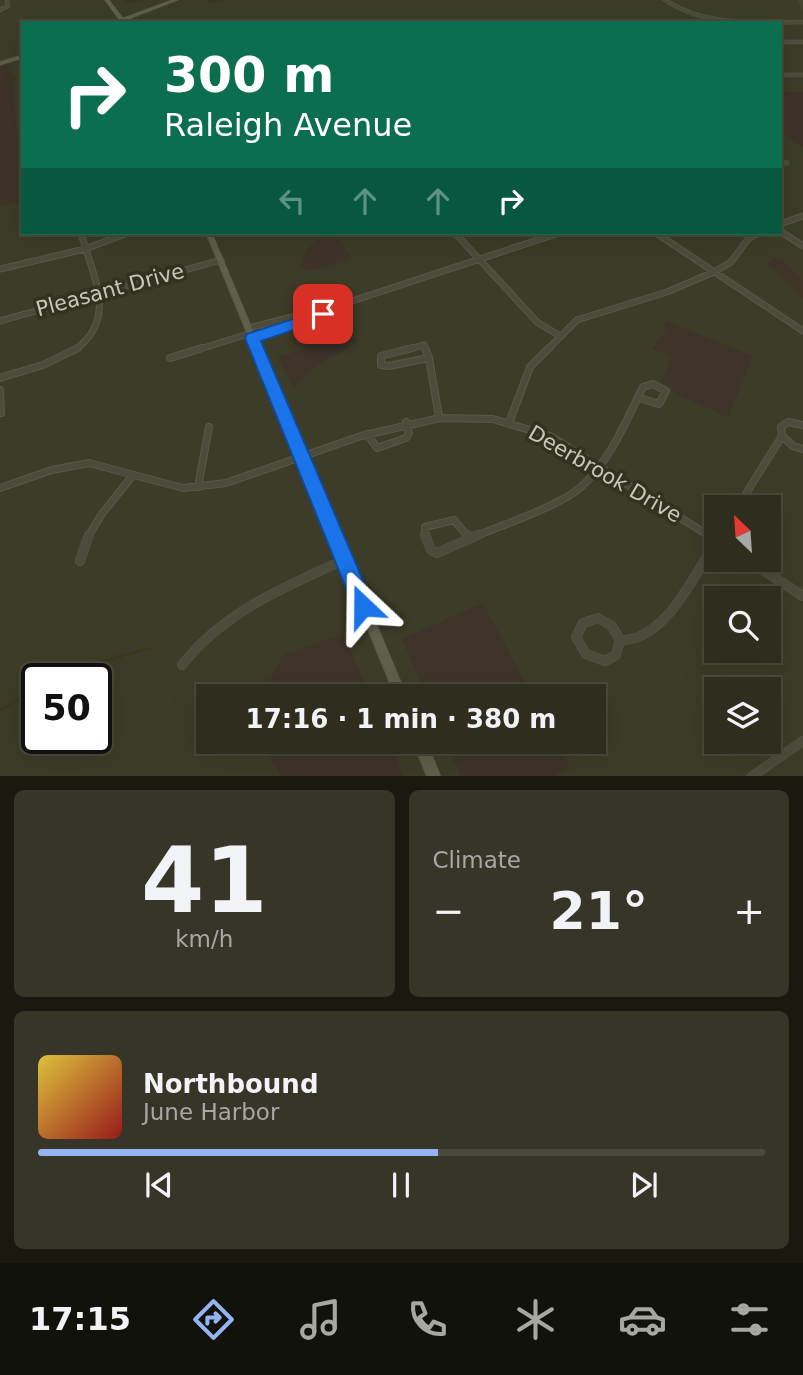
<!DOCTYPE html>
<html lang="en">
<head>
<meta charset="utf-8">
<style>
	:root { --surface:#2e2d1e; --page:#363527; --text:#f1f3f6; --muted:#a7a8a4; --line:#49493c; --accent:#95b2f1 }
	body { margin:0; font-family:"DejaVu Sans",sans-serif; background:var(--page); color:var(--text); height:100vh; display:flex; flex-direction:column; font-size:26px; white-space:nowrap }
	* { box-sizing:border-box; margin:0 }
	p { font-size:23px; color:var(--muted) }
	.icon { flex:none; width:38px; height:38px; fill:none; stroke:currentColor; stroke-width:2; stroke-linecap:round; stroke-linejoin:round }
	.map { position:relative; height:776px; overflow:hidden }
	.side { display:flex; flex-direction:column; gap:14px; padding:14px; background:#191910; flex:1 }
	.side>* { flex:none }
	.hud { position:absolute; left:21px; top:21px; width:761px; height:214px; border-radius:0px; box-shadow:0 7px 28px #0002,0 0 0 2px var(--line); background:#0b6e4f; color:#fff; overflow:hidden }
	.needle { width:46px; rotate:335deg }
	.controls { position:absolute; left:704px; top:495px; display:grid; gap:14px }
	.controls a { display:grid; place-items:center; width:77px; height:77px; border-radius:0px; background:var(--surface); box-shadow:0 7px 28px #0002,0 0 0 2px var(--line); font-size:35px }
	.speed { position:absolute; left:21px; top:663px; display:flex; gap:14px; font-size:35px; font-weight:700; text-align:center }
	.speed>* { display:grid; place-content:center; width:91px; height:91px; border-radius:50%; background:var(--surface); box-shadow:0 7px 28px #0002,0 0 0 2px var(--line); line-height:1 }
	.speed .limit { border:4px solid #111; border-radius:10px; background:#fff; color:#111 }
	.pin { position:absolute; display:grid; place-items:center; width:60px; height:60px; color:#fff; margin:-30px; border-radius:14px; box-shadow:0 4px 10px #0006 }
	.me { position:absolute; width:77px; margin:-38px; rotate:337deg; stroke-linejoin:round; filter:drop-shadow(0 0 5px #0008) }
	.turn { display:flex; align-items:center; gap:24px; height:147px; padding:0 28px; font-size:32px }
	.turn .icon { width:91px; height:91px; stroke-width:2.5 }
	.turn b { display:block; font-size:49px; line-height:60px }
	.lanes { display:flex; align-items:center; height:66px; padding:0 28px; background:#0003; justify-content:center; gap:35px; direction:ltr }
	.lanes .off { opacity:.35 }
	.big { font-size:52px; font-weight:800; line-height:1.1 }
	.side .widget { flex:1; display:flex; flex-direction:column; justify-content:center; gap:10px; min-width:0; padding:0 24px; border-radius:10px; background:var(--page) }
	.side .dial { align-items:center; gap:0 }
	.dial b { font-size:91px; line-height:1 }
	.song { display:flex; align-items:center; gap:21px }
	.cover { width:84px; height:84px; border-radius:10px; background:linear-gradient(135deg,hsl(50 70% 55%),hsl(0 70% 35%)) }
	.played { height:7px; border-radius:4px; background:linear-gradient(90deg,var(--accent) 55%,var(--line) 55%) }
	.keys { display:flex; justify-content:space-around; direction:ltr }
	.heat { display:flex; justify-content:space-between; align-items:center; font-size:38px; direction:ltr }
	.side .tiles { flex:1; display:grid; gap:14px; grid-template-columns:1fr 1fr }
	.widget:last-child { grid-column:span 2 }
	.trip { position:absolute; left:196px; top:684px; width:410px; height:70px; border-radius:0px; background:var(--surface); box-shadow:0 7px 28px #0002,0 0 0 2px var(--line); font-weight:800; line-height:70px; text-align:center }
	.tabs { display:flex; height:112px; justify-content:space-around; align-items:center; background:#12120c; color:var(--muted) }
	.tabs .icon { width:49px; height:49px }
	.tabs .current { color:var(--accent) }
	.tabs b { font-size:32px; color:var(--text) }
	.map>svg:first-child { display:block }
	.green { fill:#3e342a }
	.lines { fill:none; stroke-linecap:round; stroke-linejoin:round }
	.stream-far1 { stroke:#3a391d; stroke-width:2 }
	.stream { stroke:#3a391d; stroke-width:2.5 }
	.minor-far4-casing { stroke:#595948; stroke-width:4.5 }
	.minor-far3-casing { stroke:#595948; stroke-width:5 }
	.minor-far2-casing { stroke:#595948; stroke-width:7 }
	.minor-far1-casing { stroke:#595948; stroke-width:8 }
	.minor-casing { stroke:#595948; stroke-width:10 }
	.secondary-casing { stroke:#595948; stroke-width:1 }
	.minor-far4 { stroke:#4d4c3c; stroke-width:3.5 }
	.minor-far3 { stroke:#4d4c3c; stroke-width:4.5 }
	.minor-far2 { stroke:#4d4c3c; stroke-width:5 }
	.minor-far1 { stroke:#4d4c3c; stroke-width:6 }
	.minor { stroke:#4d4c3c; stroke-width:9 }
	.secondary { fill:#605f4b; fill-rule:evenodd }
	.wall { fill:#454430 }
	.shaded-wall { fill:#383727 }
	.route { fill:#1a73e8; stroke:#114b97; stroke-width:2 }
	.labels { text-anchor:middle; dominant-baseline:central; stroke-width:7; stroke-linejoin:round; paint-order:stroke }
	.street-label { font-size:21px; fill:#c8c8b8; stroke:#323221 }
</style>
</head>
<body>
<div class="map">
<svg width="803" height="777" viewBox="0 0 803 777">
	<rect width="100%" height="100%" fill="#3d3c28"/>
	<!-- green -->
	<path class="green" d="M11,64l12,138 -23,5v-140z
		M781,92h22v55l-22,-13z
		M333,233l18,22 -3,6 -42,11 -4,-7c3,-20 13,-25 31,-32z
		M774,258l9,3 20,20v17l-35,-34z
		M668,322l85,34 -25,61 -54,-24 -2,-5 -11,-6 11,-25 -20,-8 14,-18 -2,-6z
		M347,334l11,7 -50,31 -15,16 -15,-31z
		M483,603l49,93h-105l-25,-57z
		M343,634l27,62h-105l3,-12 15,-29z
		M261,742h128l14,34h-122z
		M446,742h111l13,26 -16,8h-93z"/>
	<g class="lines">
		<!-- stream-far1 -->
		<path class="stream-far1" d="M0,82l23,-5
			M779,269l24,22"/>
		<!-- stream -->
		<path class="stream" d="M55,679l18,-9 77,-22
			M0,710l37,-21"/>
		<!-- minor-far4 casing -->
		<g class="minor-far4-casing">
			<path id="minor-far4" d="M665,0c40,27 91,22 138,22
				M0,10l8,-4 -1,-6
				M780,42h23
				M780,75h23"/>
		</g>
		<!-- minor-far3 casing -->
		<g class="minor-far3-casing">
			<path id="minor-far3" d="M780,162l7,1"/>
		</g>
		<!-- minor-far2 casing -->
		<g class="minor-far2-casing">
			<path id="minor-far2" d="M780,224l23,-8
				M780,231l23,15
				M455,233l82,89 23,14
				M656,233l147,98
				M0,269l85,-20 43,-16
				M0,321l221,-61
				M249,328l94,-24 216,-71
				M253,338l44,-13 36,-16
				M75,350c44,-32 17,-75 6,-117
				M197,350l54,-17
				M406,350l18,-5 2,5
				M547,350l30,-30 90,-28 47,-20 17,-10 17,-23 10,-6"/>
		</g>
		<!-- minor-far1 casing -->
		<g class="minor-far1-casing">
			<path id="minor-far1" d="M412,348l-31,8v9l8,1 40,-8
				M425,348l4,10
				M170,358l32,-10
				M429,358l10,59
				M0,378l43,-13 35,-17
				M0,390l1,23
				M509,423l21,-56 19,-19
				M367,434l10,14 29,-10 3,-5 -3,-11
				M782,436l11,10 10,3
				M198,487l11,-60
				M0,488l52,-18 37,-7 94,25 43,-5 135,-47 79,-18 53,1 57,17 161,101
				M737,508l45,-72 -1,-9 7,-5 15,3
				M88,537l13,-22 32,-40
				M426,537l-1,-10 29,-7 14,17
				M474,537c30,-13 84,-30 107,-50 29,-26 45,-66 62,-100l10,-3 13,7 -7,13 -20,-6"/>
		</g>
		<!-- minor casing -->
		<g class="minor-casing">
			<path id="minor" d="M425,535l6,15 6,3 41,-18
				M467,535l2,3
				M709,535l7,5
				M747,560l56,36
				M80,561l9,-26
				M598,618l14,8 8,14 -4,15 -11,6 -19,-7 -10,-17 7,-14z
				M620,640c45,2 75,-66 96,-99
				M182,665c42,-53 102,-78 162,-105
				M751,777l52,-36"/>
		</g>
		<!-- secondary casing -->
		<g class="secondary-casing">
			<path id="secondary" d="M105,0h4l14,18 49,-18h6l-54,21 2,2h-14l7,-3z
				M23,55v3l-23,7v-3z
				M206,233h6l195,463h-12z
				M413,742h14l14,35h-14z"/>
		</g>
		<!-- minor-far4 -->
		<use href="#minor-far4" class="minor-far4"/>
		<!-- minor-far3 -->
		<use href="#minor-far3" class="minor-far3"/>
		<!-- minor-far2 -->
		<use href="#minor-far2" class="minor-far2"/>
		<!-- minor-far1 -->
		<use href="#minor-far1" class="minor-far1"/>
		<!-- minor -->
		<use href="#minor" class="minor"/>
		<!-- secondary -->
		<use href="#secondary" class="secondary"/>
	</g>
	<!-- wall -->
	<path class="wall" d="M798,0h5v12z"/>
	<!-- shaded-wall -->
	<path class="shaded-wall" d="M124,0h22l-20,4z
		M207,0h22l-22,3z"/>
	<!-- route -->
	<path class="route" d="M323,309l7,5 -2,4 -67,23 113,265 -3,7 -8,3 -7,-3 -111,-275 2,-4z"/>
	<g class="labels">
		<!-- street labels -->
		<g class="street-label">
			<text transform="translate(110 290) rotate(-15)">Pleasant Drive</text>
			<text transform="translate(605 474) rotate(30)">Deerbrook Drive</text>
		</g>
	</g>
</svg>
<div class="controls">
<a><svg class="needle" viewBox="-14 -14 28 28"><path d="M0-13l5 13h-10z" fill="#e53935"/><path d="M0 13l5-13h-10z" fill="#a7a8a4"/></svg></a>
<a><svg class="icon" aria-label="search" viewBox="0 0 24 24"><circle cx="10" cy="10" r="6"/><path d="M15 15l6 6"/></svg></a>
<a><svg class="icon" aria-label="layers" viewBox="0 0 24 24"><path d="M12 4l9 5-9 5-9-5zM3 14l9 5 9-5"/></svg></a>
</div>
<div class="speed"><div class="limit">50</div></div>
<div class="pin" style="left:323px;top:314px;background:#d93025"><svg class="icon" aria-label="arrive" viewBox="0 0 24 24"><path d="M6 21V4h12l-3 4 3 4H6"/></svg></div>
<svg class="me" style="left:363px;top:606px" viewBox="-20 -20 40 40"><path d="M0-17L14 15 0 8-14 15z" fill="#1a73e8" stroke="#fff" stroke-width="4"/></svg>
<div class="trip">17:16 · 1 min · 380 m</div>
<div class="hud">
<div class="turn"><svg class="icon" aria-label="right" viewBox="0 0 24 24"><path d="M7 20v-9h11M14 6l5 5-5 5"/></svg><div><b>300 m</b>Raleigh Avenue</div></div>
<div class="lanes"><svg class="icon off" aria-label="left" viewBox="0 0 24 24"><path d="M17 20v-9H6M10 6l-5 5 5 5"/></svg><svg class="icon off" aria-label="ahead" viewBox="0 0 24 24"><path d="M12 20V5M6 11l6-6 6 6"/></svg><svg class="icon off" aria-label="ahead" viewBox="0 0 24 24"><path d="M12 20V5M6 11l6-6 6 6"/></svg><svg class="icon" aria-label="right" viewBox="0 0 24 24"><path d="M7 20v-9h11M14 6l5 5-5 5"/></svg></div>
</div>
</div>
<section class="side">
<div class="tiles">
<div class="widget dial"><b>41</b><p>km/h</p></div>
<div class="widget"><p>Climate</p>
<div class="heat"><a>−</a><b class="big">21°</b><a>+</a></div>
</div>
<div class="widget">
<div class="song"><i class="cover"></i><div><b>Northbound</b><p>June Harbor</p></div></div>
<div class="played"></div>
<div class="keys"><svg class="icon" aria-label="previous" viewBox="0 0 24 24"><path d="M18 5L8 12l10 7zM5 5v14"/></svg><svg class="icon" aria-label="pause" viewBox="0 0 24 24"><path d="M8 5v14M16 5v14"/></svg><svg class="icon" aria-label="next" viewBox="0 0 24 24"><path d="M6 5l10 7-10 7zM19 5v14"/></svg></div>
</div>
</div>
</section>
<nav class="tabs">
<b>17:15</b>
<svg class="icon current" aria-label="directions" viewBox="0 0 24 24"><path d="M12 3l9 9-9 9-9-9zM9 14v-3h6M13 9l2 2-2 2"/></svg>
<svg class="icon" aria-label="music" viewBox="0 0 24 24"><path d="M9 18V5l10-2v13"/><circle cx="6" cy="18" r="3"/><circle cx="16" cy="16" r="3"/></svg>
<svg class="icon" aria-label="phone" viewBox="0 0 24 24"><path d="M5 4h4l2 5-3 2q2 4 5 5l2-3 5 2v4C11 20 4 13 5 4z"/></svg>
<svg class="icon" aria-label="climate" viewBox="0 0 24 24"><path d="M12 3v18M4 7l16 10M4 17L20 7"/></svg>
<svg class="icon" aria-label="car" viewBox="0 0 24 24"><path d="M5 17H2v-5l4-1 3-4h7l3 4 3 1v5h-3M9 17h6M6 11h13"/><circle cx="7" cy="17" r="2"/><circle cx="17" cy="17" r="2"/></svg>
<svg class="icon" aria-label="filters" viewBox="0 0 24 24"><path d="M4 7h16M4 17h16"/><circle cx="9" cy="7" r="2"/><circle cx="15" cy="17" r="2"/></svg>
</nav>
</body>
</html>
